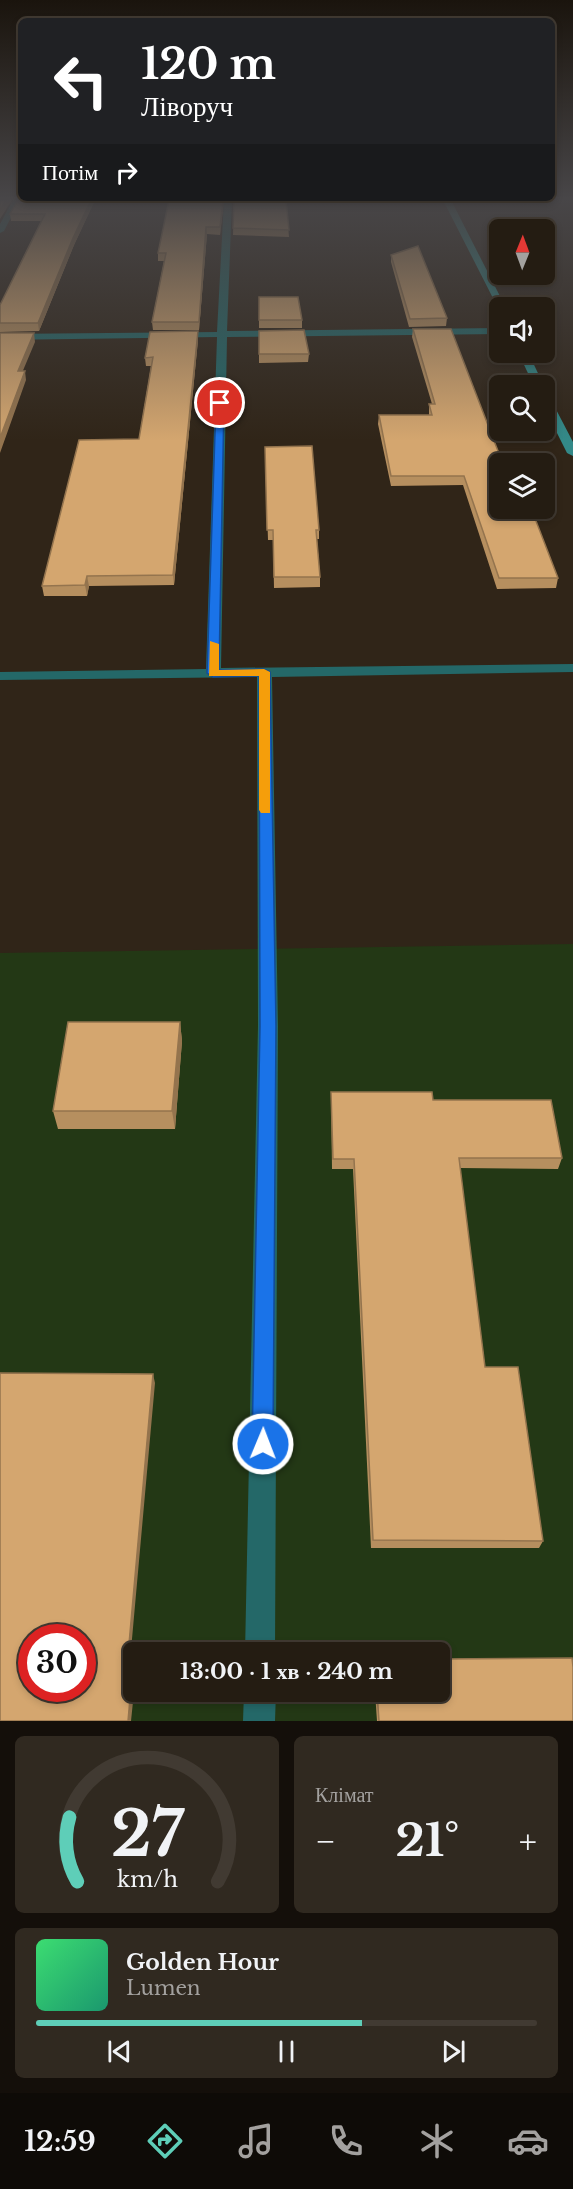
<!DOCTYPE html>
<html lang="uk">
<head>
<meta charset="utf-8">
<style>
	:root { --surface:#241c12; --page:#302920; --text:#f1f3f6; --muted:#a3a19f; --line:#413a32; --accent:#5eceb8 }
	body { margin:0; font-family:"Libre Baskerville",serif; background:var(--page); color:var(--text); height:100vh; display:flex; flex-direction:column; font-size:22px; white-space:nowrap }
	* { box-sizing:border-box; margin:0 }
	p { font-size:20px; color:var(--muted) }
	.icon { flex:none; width:33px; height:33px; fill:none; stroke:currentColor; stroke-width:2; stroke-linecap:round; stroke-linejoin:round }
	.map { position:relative; height:1721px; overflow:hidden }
	.details { display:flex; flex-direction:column; gap:15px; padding:15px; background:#140f0a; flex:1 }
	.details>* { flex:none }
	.hud { position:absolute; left:18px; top:18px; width:537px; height:183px; border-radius:9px; box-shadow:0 3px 9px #0003,0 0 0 2px var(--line); background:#202124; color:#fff; overflow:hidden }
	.needle { width:39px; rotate:1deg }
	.tools { position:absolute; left:489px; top:219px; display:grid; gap:12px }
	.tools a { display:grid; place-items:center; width:66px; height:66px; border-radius:9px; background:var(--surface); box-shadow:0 3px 9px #0003,0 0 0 2px var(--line); font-size:30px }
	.speed { position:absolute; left:18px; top:1624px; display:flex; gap:12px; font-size:30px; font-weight:700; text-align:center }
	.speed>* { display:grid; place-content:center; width:78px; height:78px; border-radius:50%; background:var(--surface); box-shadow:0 3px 9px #0003,0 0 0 2px var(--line); line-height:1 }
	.speed .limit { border:9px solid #d22; background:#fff; color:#111 }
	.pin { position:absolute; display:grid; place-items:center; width:51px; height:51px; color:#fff; margin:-26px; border:3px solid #fff; border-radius:50%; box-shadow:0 2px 6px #0007 }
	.me { position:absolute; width:66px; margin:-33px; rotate:1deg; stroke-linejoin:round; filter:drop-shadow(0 0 4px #0008) }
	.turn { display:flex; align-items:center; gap:21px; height:126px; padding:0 24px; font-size:27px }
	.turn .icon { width:78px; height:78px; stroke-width:2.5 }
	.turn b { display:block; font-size:42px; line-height:51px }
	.then { display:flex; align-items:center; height:57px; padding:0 24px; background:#0003; gap:12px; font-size:22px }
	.big { font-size:45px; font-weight:800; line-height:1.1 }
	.details .card { flex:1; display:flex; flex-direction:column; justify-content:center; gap:9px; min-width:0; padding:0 21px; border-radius:9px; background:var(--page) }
	.details .dial { align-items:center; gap:0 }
	.dial svg { height:156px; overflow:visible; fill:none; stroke:var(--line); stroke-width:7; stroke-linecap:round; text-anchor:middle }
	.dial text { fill:var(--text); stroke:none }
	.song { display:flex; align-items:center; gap:18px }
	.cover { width:72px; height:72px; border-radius:9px; background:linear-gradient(135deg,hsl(140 70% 55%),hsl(160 70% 35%)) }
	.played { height:6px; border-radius:3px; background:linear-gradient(90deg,var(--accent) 65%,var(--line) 65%) }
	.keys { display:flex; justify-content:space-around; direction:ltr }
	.heat { display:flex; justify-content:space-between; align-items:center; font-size:33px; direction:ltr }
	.details .tiles { flex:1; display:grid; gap:15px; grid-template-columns:1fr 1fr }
	.card:last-child { grid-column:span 2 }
	.trip { position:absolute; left:123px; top:1642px; width:327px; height:60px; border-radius:9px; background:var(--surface); box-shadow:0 3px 9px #0003,0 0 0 2px var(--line); font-weight:800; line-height:60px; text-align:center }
	.dock { display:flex; height:96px; justify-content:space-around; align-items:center; background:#0e0b07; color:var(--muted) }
	.dock .icon { width:42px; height:42px }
	.dock .selected { color:var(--accent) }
	.dock b { font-size:27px; color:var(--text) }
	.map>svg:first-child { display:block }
	.green { fill:#233815; fill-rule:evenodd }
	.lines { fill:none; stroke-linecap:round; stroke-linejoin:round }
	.street { fill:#246868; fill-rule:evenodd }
	.secondary { fill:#338988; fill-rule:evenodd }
	.wall { fill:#b68f5f }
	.shaded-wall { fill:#94744e }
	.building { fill:#d4a66f; stroke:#94744e; stroke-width:1.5; fill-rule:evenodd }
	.route { fill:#1a73e8; stroke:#114b97; stroke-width:1.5 }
	.slow { fill:#f59e0b }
</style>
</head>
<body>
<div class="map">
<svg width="573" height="1721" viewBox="0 0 573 1721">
	<rect width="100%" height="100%" fill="#302518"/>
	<!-- green -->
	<path class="green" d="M573,944v777h-573v-768zM32,1638h50v51h-50zM134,1653h306v39h-306z"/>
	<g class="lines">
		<!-- street -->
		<path class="street" d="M13,200h7l-16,31 -4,2v-9z
			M224,200h8l-5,131 273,-3v6l-273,3 -6,331 352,-4v8l-301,5 6,349 -3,627h-30l13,-627 -1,-349 -257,3v-8l206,-3 11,-332 -217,3v-6l217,-2z
			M244,1692h32l-1,29h-32z"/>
		<!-- secondary -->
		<path class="secondary" d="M443,200h8l55,108h-6v2l-2,-2z
			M518,352h10l16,34h-10z
			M544,393l5,3 24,46v14l-6,-3 -23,-46z"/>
	</g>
	<!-- wall -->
	<path class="wall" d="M18,200h77l-21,45 -35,86 -39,1v-27l41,-84h-30l-1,-7z
		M224,200l-4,35 -13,-1 -8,96h-46l-1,-8 12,-61h-6v-8z
		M232,200h54l3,37 -56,-2 1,-35z
		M391,255l56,63 -1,8 -37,1 -18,-65z
		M259,297l43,23v8h-43z
		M413,329l87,135 58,114 -2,10 -59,1 -34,-104 -72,1 -13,-62 1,-9h50v-11h3l-20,-67z
		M259,331l50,23 -1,8 -49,1z
		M198,340l-24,245 -85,1 -2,10h-43l-2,-10 97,-147 12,-73h-5l-1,-8z
		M265,447l54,83v9h-2l3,38v10l-46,1 -1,-48h-5z
		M180,1022l2,19 -7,88h-117l-5,-18z
		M331,1092l102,8 129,58 -4,11 -98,-1 25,199 58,174 -4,7h-168l-18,-379h-21z
		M375,1692h65l133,29h-196z"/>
	<!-- shaded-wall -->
	<path class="shaded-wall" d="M6,200h6l-12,19v-9z
		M91,200h4l-21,45 -35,86 -1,-8 35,-85z
		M223,200h1l-4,35v-8z
		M206,227l1,7 -8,96v-8z
		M198,331v9l-24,245 -1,-10z
		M34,333l1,9 -16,38 -1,-9z
		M25,371l1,9 -26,73v-15z
		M87,576l2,10 -2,10 -2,-11z
		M180,1022l2,19 -7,88 -3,-18z
		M153,1374l2,9 -24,267 -2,-6z
		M135,1644l3,6 -1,3h-3z
		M134,1662v30l-3,29h-3z"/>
	<!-- building -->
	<path class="building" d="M0,200h6l-6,10z
		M18,200h73l-18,38 -35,85h-38v-18l45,-91h-35z
		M169,200h54l-3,27h-14l-7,95h-47l14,-69h-8z
		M234,200h52l3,30 -56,-2z
		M418,246l29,72 -37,1 -19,-64z
		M259,297h39l4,23h-43z
		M413,329h38l52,135h-3v44h31l27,70h-59l-35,-102h-73l-12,-61h53l-3,-11h6z
		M304,330l5,24h-50v-23z
		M198,331l-25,244 -86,1 -2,9 -43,1 37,-146 60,-1 14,-82 -8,1 5,-26z
		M0,333h34l-16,38h7l-25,67z
		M312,446l7,84h-3l4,47h-46l-1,-47h-6l-2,-83z
		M68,1022h112l-8,89h-119z
		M331,1092h101l1,8h118l11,58h-103l26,209h33l25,174 -170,-1 -19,-381h-21z
		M0,1373l153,1 -24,270h6l-1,9 -6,68h-128zM32,1638h50v51h-50z
		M572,1658l1,9v54h-194l-2,-29h63v-33z"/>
	<!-- sky -->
	<linearGradient id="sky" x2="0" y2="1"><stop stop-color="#1a140d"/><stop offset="0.45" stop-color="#484648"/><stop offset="1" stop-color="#484648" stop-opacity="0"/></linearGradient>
	<rect width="573" height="441" fill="url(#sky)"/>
	<!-- route -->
	<path class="route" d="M220,400l4,3 -5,267 45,-1 6,3 6,354 -3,418 -3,8 -7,3 -7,-3 -4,-8 8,-418 -1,-350 -46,1 -6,-4 9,-270z"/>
	<!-- slow -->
	<path class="slow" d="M210,641l9,3v26l45,-1 6,3v141h-9l-2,-3v-134h-50z"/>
</svg>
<div class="tools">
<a><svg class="needle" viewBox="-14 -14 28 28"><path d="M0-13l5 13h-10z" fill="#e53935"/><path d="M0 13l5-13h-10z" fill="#a3a19f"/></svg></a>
<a><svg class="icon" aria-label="sound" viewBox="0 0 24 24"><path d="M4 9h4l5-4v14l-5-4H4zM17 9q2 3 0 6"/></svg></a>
<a><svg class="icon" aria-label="search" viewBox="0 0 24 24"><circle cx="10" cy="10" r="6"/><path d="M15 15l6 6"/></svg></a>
<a><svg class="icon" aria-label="layers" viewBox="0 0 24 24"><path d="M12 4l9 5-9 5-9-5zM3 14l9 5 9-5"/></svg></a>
</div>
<div class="speed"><div class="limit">30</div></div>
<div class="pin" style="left:220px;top:403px;background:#d93025"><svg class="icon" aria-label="arrive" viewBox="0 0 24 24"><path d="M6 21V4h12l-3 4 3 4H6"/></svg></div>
<svg class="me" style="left:263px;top:1444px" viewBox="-20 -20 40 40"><circle r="17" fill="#1a73e8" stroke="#fff" stroke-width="3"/><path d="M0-11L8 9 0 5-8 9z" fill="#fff"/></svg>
<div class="trip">13:00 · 1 хв · 240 m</div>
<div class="hud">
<div class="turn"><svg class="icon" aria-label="left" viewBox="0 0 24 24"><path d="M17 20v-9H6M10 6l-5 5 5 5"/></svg><div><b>120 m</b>Ліворуч</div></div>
<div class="then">Потім<svg class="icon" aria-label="right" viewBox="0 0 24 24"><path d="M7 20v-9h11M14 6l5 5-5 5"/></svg></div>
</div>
</div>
<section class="details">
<div class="tiles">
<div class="card dial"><svg viewBox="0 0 100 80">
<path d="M14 69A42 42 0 1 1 86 69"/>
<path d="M14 69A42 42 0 0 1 10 36" stroke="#5eceb8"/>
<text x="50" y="56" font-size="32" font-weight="700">27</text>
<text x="50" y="72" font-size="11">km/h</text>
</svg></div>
<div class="card"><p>Клімат</p>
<div class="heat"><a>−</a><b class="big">21°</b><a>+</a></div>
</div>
<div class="card">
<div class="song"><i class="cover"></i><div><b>Golden Hour</b><p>Lumen</p></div></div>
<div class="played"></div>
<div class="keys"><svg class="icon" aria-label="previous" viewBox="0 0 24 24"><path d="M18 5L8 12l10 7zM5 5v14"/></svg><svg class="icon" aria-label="pause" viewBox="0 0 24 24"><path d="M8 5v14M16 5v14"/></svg><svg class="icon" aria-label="next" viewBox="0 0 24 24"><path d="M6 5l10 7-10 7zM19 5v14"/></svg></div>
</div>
</div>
</section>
<nav class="dock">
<b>12:59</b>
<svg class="icon selected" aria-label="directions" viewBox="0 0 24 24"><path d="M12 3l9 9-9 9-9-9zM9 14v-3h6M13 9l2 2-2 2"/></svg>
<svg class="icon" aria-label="music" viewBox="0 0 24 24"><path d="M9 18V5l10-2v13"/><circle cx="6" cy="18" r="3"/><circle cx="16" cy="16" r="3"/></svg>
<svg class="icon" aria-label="phone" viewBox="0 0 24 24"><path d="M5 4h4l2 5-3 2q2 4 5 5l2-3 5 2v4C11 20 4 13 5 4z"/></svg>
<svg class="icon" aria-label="climate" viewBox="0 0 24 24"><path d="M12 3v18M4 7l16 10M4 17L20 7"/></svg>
<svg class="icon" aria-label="car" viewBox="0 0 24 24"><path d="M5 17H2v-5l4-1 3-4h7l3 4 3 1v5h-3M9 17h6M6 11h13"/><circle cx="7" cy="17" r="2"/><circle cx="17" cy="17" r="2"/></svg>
</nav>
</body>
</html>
